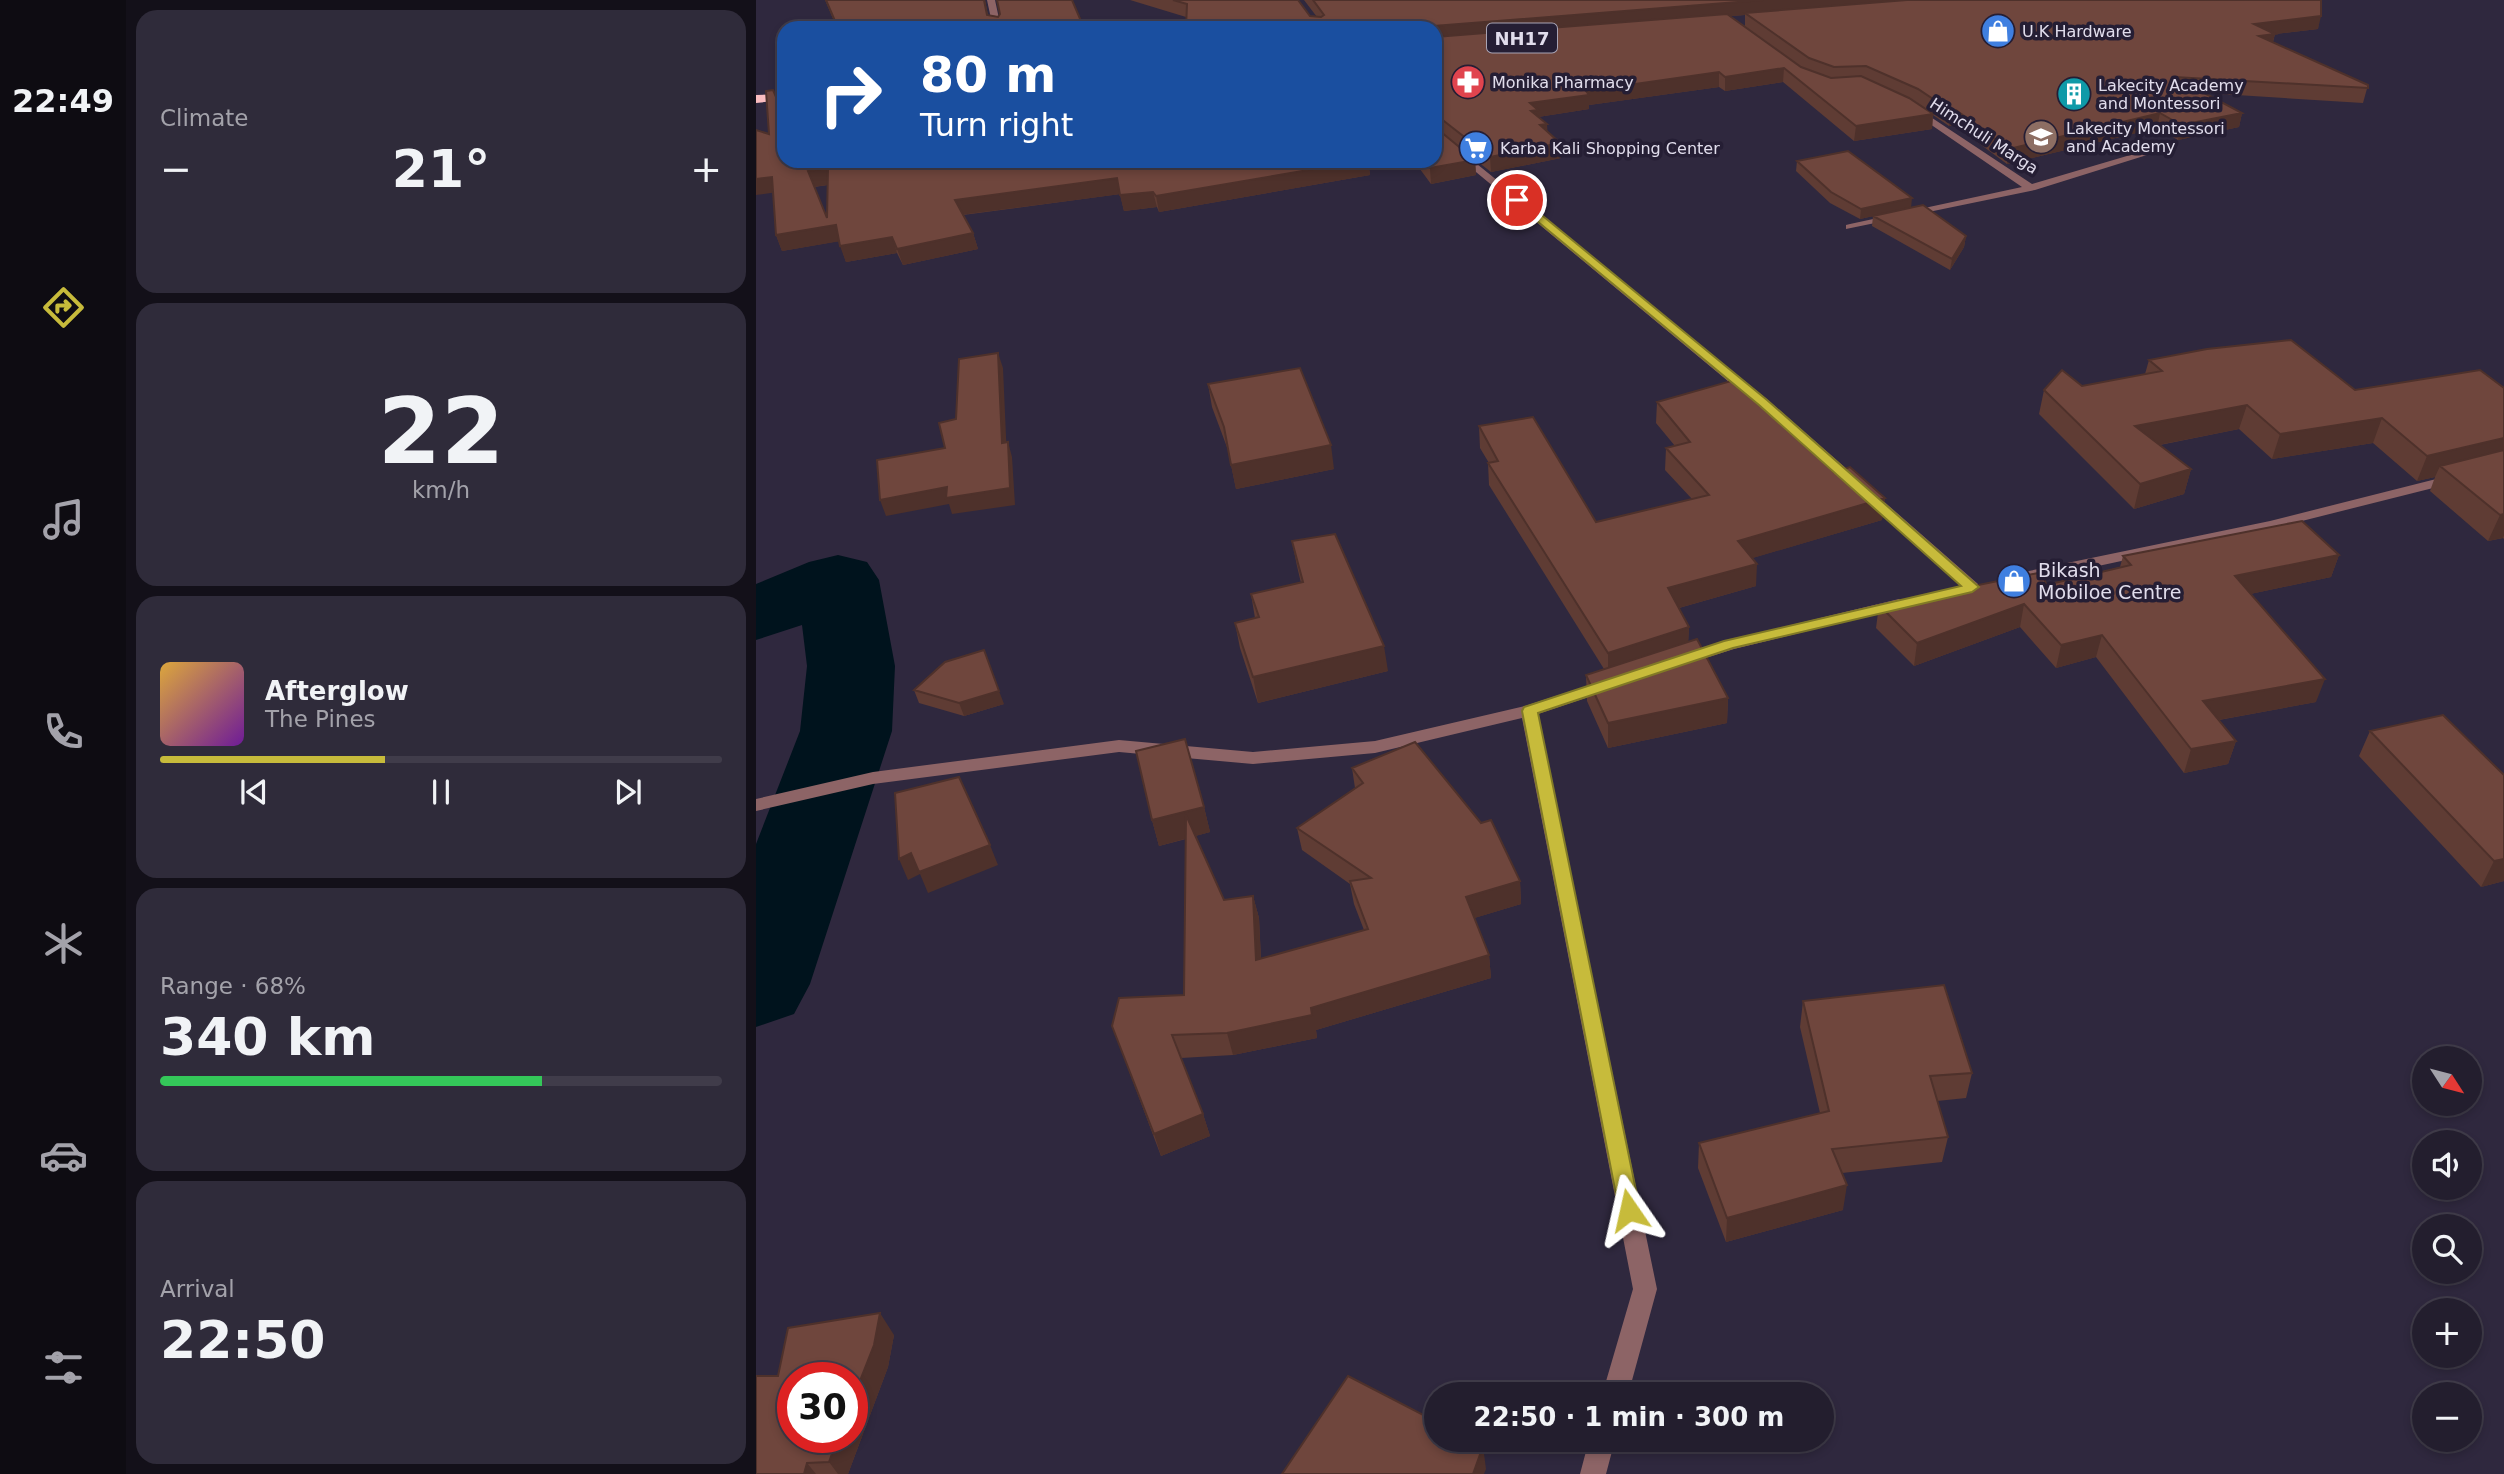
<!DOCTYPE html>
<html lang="en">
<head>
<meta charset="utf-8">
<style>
	:root { --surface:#231e2e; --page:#2f2b3a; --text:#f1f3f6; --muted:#a3a2aa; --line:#403c4a; --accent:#c7bb3b }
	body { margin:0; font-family:"DejaVu Sans",sans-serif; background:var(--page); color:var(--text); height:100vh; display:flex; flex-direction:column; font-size:26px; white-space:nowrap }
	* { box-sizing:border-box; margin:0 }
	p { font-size:23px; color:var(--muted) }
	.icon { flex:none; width:38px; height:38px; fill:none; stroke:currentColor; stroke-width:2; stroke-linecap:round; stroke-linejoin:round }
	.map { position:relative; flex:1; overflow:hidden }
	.panel { display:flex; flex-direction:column; gap:10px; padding:10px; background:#131019; width:630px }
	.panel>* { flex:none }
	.hud { position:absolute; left:21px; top:21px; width:665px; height:147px; border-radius:21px; box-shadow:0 4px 10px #0003,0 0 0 2px var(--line); background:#1a4fa0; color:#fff; overflow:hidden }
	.needle { width:46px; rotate:126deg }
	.controls { position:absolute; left:1656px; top:1046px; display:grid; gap:14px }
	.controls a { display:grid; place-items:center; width:70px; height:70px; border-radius:50%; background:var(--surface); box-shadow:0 4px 10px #0003,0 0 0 2px var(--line); font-size:35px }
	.speed { position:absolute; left:21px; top:1362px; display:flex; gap:14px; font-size:35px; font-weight:700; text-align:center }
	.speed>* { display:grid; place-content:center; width:91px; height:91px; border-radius:50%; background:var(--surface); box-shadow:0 4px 10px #0003,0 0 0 2px var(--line); line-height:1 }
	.speed .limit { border:10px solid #d22; background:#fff; color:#111 }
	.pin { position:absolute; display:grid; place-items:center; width:60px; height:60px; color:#fff; margin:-30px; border:4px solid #fff; border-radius:50%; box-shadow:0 2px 7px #0007 }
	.me { position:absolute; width:77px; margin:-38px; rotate:349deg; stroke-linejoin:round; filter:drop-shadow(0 0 5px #0008) }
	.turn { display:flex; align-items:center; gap:24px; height:147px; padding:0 28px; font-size:32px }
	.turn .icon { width:91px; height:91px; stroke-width:2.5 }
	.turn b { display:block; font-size:49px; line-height:60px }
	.big { font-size:52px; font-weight:700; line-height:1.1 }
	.panel .widget { flex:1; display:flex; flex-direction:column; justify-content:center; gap:10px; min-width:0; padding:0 24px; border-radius:21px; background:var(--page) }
	.panel .dial { align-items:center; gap:0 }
	.dial b { font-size:91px; line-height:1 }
	.song { display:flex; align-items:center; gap:21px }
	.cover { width:84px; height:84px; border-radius:10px; background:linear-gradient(135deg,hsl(40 70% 55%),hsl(280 70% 35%)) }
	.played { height:7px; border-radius:4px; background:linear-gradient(90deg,var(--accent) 40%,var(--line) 40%) }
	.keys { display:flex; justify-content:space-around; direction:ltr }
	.heat { display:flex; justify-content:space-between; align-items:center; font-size:38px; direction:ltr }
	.charge { height:10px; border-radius:5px; background:linear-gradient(90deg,#34c759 68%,var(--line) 0) }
	.trip { position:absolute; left:668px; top:1382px; width:410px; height:70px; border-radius:35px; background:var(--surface); box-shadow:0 4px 10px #0003,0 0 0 2px var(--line); font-weight:700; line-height:70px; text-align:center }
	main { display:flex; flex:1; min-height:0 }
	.tabs { display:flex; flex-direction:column; width:126px; justify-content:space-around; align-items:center; background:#0e0c12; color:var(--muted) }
	.tabs .icon { width:49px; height:49px }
	.tabs .current { color:var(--accent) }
	.tabs b { font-size:32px; color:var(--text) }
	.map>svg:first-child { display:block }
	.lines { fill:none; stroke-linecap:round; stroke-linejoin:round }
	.river { fill:#00131d; fill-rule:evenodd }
	.minor { fill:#8d6466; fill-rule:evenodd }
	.highway { fill:#fbbdc0; fill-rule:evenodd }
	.wall { fill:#5f3c34; fill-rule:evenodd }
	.shaded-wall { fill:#4e312b }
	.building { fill:#6f463d; stroke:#4e312b; stroke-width:2; fill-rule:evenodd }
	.route { fill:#c7bb3b; stroke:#817a26; stroke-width:2 }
	.labels { text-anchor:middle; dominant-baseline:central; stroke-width:7; stroke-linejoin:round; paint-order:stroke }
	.far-poi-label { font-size:16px; fill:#e1ddec; stroke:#251e34; text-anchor:start }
	.far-street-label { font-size:16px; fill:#e1ddec; stroke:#251e34 }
	.shield { fill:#251e34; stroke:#a9a4b5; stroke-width:2 }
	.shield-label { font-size:18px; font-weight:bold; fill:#e1ddec }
	.poi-label { font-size:19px; fill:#e1ddec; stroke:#251e34; text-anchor:start }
</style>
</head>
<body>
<main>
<nav class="tabs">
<b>22:49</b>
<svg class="icon current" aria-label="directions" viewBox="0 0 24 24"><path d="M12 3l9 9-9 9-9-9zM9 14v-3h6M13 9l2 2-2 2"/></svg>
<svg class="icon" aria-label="music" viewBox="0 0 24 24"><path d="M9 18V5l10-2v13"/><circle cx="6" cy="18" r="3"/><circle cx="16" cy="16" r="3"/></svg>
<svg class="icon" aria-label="phone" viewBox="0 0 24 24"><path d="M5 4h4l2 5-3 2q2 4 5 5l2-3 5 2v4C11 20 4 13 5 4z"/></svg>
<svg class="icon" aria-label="climate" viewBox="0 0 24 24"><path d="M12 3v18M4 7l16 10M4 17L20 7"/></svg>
<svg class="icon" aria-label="car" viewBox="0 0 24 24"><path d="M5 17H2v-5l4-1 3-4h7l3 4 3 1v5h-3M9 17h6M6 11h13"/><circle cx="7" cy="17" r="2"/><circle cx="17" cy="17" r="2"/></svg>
<svg class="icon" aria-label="filters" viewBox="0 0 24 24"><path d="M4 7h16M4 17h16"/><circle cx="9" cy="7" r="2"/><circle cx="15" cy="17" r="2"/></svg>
</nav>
<section class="panel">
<div class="widget"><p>Climate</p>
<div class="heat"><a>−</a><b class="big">21°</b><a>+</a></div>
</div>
<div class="widget dial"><b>22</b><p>km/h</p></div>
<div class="widget">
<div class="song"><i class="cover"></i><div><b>Afterglow</b><p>The Pines</p></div></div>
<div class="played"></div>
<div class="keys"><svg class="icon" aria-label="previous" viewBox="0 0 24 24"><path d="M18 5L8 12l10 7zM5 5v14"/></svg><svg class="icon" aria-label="pause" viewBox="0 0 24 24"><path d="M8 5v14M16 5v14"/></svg><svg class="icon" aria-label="next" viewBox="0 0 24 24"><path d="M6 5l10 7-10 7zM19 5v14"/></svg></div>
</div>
<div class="widget"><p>Range · 68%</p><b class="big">340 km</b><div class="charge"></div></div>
<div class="widget"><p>Arrival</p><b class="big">22:50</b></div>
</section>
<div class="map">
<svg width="1748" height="1474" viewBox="0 0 1748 1474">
	<rect width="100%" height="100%" fill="#2f283e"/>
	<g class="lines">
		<!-- river -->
		<path class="river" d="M82,555l29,7 12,18 16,86 -3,65 -82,253 -16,30 -38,13v-183l44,-113 7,-65 -5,-41 -46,15v-56l53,-22z"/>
		<!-- minor -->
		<path class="minor" d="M231,0h8l6,28h-8z
			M1158,106l118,78 122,-36 9,2 -128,40 -189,39v-4l4,-1 172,-37 -111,-76v-4z
			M679,130l333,270 210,184 2,3 -2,3h-12l-208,-184 -323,-268z
			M1700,474l7,4 -2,3 -191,48 -251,54 -8,-5 8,-5 251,-52z
			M1143,599l8,5 -2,3 -171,42 -51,16 -8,-5 2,-4 52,-16z
			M853,679l6,1 2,4 -2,4 -77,26 119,575 -29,106h-26l31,-106 -111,-571 -147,35 -122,11 -134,-12 -246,32 -117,27v-12l117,-27 246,-32 134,12 122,-11 150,-35z
			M833,1440h26l-9,34h-26z"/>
		<!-- highway -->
		<path class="highway" d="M28,94v6l-28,3v-8z"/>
	</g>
	<!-- wall -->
	<path class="wall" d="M69,0h160l3,15 96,13h-247z
		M374,0h168l12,16 7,1 -13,-17h1017l-3,29 -43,5 -2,8 95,43 -5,18 -158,-10 37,20 -3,14 -61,13 -21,-12 -150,36 -53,-39 -5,1 -16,-11 -1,14 -78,12 -71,-59 -58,9 -6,-4 -130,18v4l-51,8 23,41 -70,14 -50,-39 34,27 1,15 -45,9 -17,-23h21v-133l-249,-11zM989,15v11l-15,-10z
		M28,161h584l2,14 -211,37 -2,-5 -33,4 -4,-17 -157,21 10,18 5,16 -75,16 -6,-12 -51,9 -7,-21 -57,10 -6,-16 -3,-42zM72,185l-1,33 -13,-31z
		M1041,161l114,47 55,28 -2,11 -14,23 -78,-44 1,-10 -13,3 -30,-16 -34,-32z
		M1393,360l206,30 149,-2v151l-1,-1 -15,3 -58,-50 5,-14 -18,4 -44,-38 -101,16 -33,-30 -79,16 31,24 -7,25 -50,15 -95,-95 5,-24 38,-4 63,-12z
		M452,384l126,85 -98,20 -8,-39 -16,-43z
		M901,402l177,70 51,26 -3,22 -130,38 4,28 -77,22 10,19 -1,15 40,56 -1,25 -119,25 -21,-47 -1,-26 18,-6 -115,-184 -1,-22h1l-9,-15 -1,-22 117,96 96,-23 -27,-29 1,-22 9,-2 -19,-23z
		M536,541l96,130 -130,32 -18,-55 -5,-25 20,-5 -4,-24 50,-11 -4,-17z
		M1583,555l-8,22 -81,17 66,108 -97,18 17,21 -8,23 -44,9 -88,-116 -40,11 -36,-41 -106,39 -38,-38 3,-23 167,-20 74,-18 3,-11z
		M158,690l90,14 -40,12 -45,-13z
		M1614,731l134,44v106l-23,6 -122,-131z
		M596,768l168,113 1,23 -47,14 15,37 2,23 -175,52 1,8 -84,17 -52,3 22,56 7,22 -49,20 -49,-130 72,-31 2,-156 -27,7 -7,-26 52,-13 6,25 -15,4 29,64 29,-4 6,22 2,41 103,-29 -10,-26 -4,-20 -48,-34 -5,-22 58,-40z
		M1047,1001l169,72 -6,25 -29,3 11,36 -6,25 -100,11 1,37 -117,32 -28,-74 1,-25 121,-30 -20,-86z
		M138,1335l-6,32 -40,107h-92l22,-98z"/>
	<!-- shaded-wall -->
	<path class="shaded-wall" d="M1007,0h169l-187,13v2l-310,24v-11h-2l1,-2z
		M1565,16l-3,13 -43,5 -4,14 -15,2 -2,-26z
		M1028,68l-1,14 -58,9v-14z
		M963,72v15l-130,18v4l-51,8 -6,9 -2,-23 56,-12z
		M1200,110l-2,15 -5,1 2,-15z
		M1404,113l-3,15 -150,36 2,-15z
		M1486,113l-3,14 -61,13 3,-15z
		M1177,114l-1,15 -78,12 2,-15z
		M791,124l1,15 -8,-14z
		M804,143l1,15 -70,14 -1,-15z
		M719,160l1,15 -45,9 -1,-16z
		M605,161h7l2,14 -211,37 -3,-16z
		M72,168l6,16 -21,3 -5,-16z
		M16,177l6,15 -22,3v-16z
		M361,178l4,16 -161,21 -5,-15z
		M397,192l4,15 -33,4 -4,-16z
		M1156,198l-1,10 -51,11 1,-10z
		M80,225l5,16 -59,10 -6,-16z
		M217,233l5,16 -75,16 -6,-16z
		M1210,236l-2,11 -14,23 2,-11z
		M136,237l5,16 -51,9 -6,-16z
		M242,353l5,15 4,91 -5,-16z
		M1491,405l-8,24 -111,22 7,-25z
		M1626,418l-9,25 -101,16 8,-25z
		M1748,438v22l-64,6 -5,11 -18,4 10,-25z
		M252,442l4,15 3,48 -63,9 -3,-10 -63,12 -6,-16z
		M575,445l3,24 -98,20 -5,-24z
		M1435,469l-7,25 -50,15 6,-25z
		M1129,498l-3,22 -146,43 2,-22z
		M1748,514v21l-1,3 -15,3 12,-26z
		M1583,555l-8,22 -104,22 8,-23z
		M1001,564l-1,22 -88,25v-23z
		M1268,604l-4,23 -106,39 3,-23z
		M933,627l-1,23 -80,26v-23z
		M1346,635l-6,22 -40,11 5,-23z
		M628,646l4,25 -130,32 -5,-26z
		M1569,679l-9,23 -120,22 7,-23z
		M243,691l5,13 -40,12 -5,-13z
		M972,698l-1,25 -119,25v-25z
		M1480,741l-8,23 -44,9 7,-24z
		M448,807l6,25 -51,14 -7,-26z
		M234,845l8,20 -70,28 -8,-19 -12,6 -9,-21 12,-6z
		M1748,859v22l-23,6 13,-26z
		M764,881l1,23 -53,16 -2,-23z
		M497,896l6,22 3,65 -6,-23z
		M733,955l2,23 -175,52 1,8 -84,17 -6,-22z
		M447,1114l7,22 -49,20 -7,-22z
		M1091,1185l-4,25 -117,32 1,-24z
		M124,1313l14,22 -6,32 -40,107h-10l-9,-12 9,-25h14v-36z
		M727,1446l3,23 -2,5h-11z
		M51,1463l9,11h-12z"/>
	<!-- building -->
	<path class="building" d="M70,0h158l3,15 11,2 2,-3 -3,-14h75l12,28h-246z
		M417,0h125l12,16 11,1 3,-2 -11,-15h450l-329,26 -1,2h-247l1,-24z
		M1151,0h414v16l-67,8 21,10 -16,2 109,49v3l-194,-11 68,36 -61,12 -21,-12 -151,36 -53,-39 -5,1 -33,-22 -52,-23 -32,1 -25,-9 -64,-45z
		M971,14l74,53 30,11 30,-2 48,22 24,16 -77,12 -72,-58 -59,9 -6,-5 -133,19 3,4 -59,8 8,7 -7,1 16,13 -7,1 20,18 -70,14 -55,-43v-77z
		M17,90l11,25v46h577l-205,35 -3,-4 -33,3 -3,-17 -162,22 18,33 -76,16 -5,-12 -52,9 -4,-21 -60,10 -4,-58 -16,2v-49l13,4 -3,-43zM72,168l-1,50 -19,-47z
		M679,127l40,33 -45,8 -6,-7h11z
		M1092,151l64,47 -51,11 -30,-17 -34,-31z
		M1167,205l43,31 -14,23 -79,-43z
		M1535,340l64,50 125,-20 24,18v50l-77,18 -45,-38 -102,16 -33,-29 -112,21 56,43 -51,15 -96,-94 18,-20 20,16 80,-15 -13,-11 58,-11z
		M242,353l4,90 6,-1 2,46 -64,10 1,-11 -67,13 -3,-40 68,-12 -6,-25 17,-4 3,-60z
		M544,368l31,77 -100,20 -7,-38 -16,-43z
		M982,379l96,93 16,-5 35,31 -147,43 19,23 -89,24 21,39 -81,26 -120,-190 10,-2 -19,-35 54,-9 63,105 113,-27 -43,-47 24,-6 -33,-40z
		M1748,450v64l-4,1 -60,-49z
		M1546,521l37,34 -104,21 90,103 -122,22 33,40 -45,8 -89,-114 -41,10 -37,-41 -107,39 -38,-38 164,-33 3,13 85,-20 -8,-9z
		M579,534l49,112 -131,31 -18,-54 24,-6 -8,-23 52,-12 -11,-41z
		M941,639l31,59 -120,25 -22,-48z
		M228,650l15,41 -40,12 -45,-13 31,-28z
		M1687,715l61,60v84l-10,2 -124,-130z
		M429,739l19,68 -52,13 -16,-69z
		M659,742l66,81 10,-3 29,61 -54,16 23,58 -178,53 1,7 -85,18 -55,2 31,79 -49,20 -42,-108 7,-28 65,-3 2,-180 38,85 29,-4 3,64 112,-31 -18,-48 21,-3 -74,-50 66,-45 -11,-15z
		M203,777l31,68 -71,27 -8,-19 -12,6 -4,-66z
		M1188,985l28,88 -42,3 18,61 -116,12 15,36 -120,33 -28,-75 130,-32 -26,-110z
		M124,1313l-6,32 -22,56v-24h-59v60h45l-9,25 -22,1 -3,11h-48v-98h22l10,-48z
		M592,1376l89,46v18h34l12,6 -10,28h-191z"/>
	<!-- route -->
	<path class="route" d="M758,198h7l246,202 212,187 -7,5 -239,56 -195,65 102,497 -3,7 -8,3 -7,-3 -3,-7 -97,-499 2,-4 200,-66 237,-55 -202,-181 -245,-203z"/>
	<!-- icons -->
	<defs>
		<g id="shop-disc" transform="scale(1.75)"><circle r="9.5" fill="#3f7fe0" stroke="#251e34"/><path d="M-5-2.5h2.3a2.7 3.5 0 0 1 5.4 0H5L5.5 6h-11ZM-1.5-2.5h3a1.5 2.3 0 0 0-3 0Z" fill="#fff"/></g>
		<g id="pharmacy-disc" transform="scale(1.75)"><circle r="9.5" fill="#e0444e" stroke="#251e34"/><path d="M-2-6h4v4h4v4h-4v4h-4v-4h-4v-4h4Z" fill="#fff"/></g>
		<g id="building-disc" transform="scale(1.75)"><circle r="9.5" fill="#0f9aa8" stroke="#251e34"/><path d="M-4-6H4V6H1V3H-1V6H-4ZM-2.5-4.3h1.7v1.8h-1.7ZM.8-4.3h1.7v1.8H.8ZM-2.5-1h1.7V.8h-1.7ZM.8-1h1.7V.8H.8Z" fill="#fff"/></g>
		<g id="school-disc" transform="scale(1.75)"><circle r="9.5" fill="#8d6e63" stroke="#251e34"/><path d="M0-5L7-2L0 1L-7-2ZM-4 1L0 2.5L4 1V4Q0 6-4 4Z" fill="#fff"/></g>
		<g id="supermarket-disc" transform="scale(1.75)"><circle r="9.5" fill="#3f7fe0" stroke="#251e34"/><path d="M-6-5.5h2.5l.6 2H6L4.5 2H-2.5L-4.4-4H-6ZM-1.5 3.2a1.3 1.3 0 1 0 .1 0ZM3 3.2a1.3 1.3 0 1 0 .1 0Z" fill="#fff"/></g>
	</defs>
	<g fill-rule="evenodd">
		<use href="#shop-disc" x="1242" y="31"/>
		<use href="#pharmacy-disc" x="712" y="82"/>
		<use href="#building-disc" x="1318" y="94"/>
		<use href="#school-disc" x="1285" y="137"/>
		<use href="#supermarket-disc" x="720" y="148"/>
		<use href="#shop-disc" x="1258" y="581"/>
	</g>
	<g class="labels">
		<!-- far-poi labels -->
		<g class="far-poi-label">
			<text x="1266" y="31">U.K Hardware</text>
			<text x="736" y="82">Monika Pharmacy</text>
			<text x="1342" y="85">Lakecity Academy<tspan x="1342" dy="18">and Montessori</tspan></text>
			<text x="1310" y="128">Lakecity Montessori<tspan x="1310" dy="18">and Academy</tspan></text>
			<text x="744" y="148">Karba Kali Shopping Center</text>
		</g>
		<!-- far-street labels -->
		<g class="far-street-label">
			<text transform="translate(1228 136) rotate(33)">Himchuli Marga</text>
		</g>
		<!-- shield labels -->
		<rect class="shield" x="731" y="23.5" width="70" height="29" rx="5"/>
		<g class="shield-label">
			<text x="766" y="38">NH17</text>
		</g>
		<!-- poi labels -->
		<g class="poi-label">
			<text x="1282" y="570">Bikash<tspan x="1282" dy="22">Mobiloe Centre</tspan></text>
		</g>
	</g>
</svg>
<div class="controls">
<a><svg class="needle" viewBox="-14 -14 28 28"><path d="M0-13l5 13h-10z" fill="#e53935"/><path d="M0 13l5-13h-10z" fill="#a3a2aa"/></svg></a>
<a><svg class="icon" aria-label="sound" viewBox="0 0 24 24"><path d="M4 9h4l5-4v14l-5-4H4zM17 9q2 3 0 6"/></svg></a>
<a><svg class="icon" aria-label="search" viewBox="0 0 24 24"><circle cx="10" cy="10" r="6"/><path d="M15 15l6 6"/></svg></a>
<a>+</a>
<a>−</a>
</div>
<div class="speed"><div class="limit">30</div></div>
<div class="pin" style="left:761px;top:200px;background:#d93025"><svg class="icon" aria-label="arrive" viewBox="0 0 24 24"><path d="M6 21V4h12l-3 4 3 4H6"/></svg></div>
<svg class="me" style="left:873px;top:1210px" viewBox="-20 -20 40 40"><path d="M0-17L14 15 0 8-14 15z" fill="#c7bb3b" stroke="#fff" stroke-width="4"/></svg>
<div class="trip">22:50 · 1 min · 300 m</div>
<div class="hud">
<div class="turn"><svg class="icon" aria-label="right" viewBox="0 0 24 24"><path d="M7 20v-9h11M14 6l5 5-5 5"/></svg><div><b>80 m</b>Turn right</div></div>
</div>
</div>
</main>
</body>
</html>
